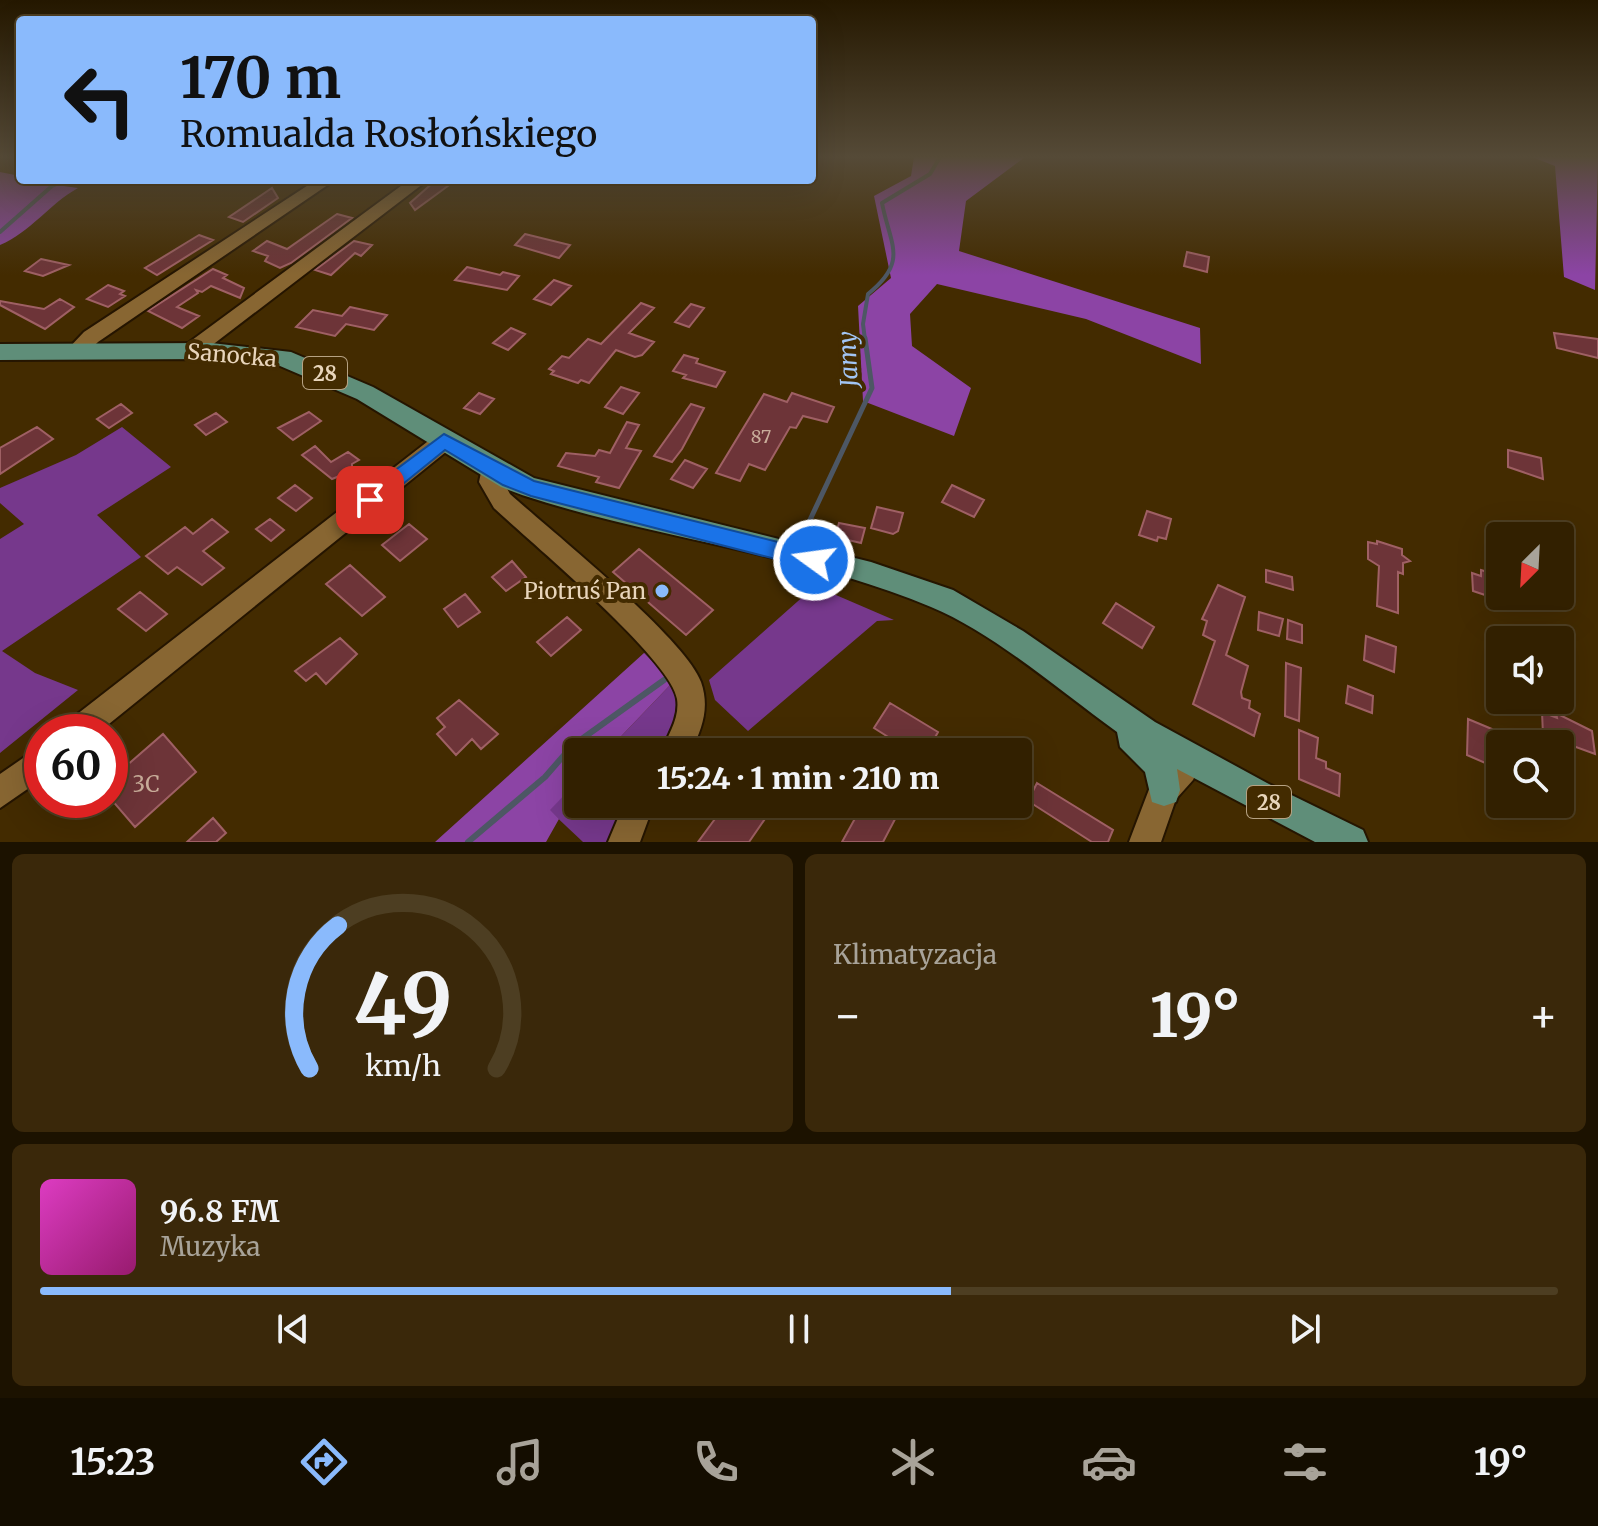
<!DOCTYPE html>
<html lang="pl">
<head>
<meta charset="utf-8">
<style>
	:root { --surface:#322000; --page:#3a280a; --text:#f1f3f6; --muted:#a8a399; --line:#4d3e22; --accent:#8abafc }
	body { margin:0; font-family:Merriweather,serif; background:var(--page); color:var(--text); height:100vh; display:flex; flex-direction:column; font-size:30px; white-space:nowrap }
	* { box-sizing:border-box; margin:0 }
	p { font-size:26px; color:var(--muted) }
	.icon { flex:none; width:44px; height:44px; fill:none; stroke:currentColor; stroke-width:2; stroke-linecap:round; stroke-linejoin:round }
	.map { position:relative; height:842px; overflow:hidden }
	.panel { display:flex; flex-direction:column; gap:12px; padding:12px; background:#1c1200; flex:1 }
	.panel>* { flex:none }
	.guide { position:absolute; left:16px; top:16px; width:800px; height:168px; border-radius:8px; box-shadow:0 8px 32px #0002,0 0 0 2px var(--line); background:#8abafc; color:#111; overflow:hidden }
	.needle { width:52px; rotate:204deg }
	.controls { position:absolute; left:1486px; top:522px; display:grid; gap:16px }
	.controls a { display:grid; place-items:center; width:88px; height:88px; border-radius:8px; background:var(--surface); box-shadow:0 8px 32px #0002,0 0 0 2px var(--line); font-size:40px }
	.speed { position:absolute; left:24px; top:714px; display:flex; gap:16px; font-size:40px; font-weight:700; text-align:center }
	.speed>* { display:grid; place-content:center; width:104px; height:104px; border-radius:50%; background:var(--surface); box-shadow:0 8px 32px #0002,0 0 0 2px var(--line); line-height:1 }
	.speed .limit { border:12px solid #d22; background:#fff; color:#111 }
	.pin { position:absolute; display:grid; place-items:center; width:68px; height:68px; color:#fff; margin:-34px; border-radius:16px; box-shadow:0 4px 12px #0006 }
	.me { position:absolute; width:88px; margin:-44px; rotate:284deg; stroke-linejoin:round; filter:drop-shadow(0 0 6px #0008) }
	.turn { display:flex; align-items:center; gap:28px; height:168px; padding:0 32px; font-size:36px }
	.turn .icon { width:104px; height:104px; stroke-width:2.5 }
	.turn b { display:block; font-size:56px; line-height:68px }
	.big { font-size:60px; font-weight:800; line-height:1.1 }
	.panel .widget { flex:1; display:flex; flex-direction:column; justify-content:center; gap:12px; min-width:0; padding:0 28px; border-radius:12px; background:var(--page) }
	.panel .dial { align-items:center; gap:0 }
	.dial svg { height:208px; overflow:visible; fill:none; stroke:var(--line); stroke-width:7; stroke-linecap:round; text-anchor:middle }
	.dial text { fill:var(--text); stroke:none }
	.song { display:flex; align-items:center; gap:24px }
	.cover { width:96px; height:96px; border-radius:12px; background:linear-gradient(135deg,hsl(310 70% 55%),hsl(320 70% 35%)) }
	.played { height:8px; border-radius:4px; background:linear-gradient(90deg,var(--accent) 60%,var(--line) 60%) }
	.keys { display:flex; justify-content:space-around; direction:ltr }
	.heat { display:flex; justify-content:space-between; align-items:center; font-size:44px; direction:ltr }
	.panel .tiles { flex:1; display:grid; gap:12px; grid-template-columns:1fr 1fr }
	.widget:last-child { grid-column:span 2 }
	.trip { position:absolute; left:564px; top:738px; width:468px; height:80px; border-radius:8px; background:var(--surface); box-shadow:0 8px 32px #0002,0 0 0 2px var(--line); font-weight:800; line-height:80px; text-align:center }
	.dock { display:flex; height:128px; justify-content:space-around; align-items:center; background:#140d00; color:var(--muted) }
	.dock .icon { width:56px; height:56px }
	.dock .on { color:var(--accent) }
	.dock b { font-size:36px; color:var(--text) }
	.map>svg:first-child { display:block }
	.green { fill:#76388c }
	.forest { fill:#8c44a5 }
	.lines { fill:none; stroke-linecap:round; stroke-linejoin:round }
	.stream-far2 { stroke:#4d5764; stroke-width:4 }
	.stream-far1 { stroke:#4d5764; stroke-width:5 }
	.stream { stroke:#4d5764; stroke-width:6 }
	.building { fill:#6d3438; stroke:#9f6064; stroke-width:2 }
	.minor-casing { stroke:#251500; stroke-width:4 }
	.major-casing { stroke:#251500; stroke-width:4 }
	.minor { fill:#886632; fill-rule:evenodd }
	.major { fill:#5f8e79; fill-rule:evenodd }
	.route { fill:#1a73e8; stroke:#114b97; stroke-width:2 }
	.poi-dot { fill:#8abafc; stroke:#432b00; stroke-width:3 }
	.labels { text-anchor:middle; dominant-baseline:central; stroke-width:8; stroke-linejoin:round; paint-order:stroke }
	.number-label { font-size:18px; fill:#c9ad9a }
	.shield { fill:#432b00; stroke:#b6a283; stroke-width:2 }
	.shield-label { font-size:20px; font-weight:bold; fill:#e8d5bb }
	.street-label { font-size:22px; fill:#e8d5bb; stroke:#432b00 }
	.poi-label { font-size:22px; fill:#e8d5bb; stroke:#432b00; text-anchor:end }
	.near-number-label { font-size:22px; fill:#c9ad9a }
	.water-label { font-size:24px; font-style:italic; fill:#a2c5f4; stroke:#432b00 }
</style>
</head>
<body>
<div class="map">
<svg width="1598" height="842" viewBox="0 0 1598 842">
	<rect width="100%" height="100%" fill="#432b00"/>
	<!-- green -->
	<path class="green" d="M122,427l49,40 -74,48 44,42 -139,94 33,22 43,17 -78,63v-214l24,-15 -24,-21v-15l76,-33z
		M815,586l79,34 -17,1 -129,110 -33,-31 -6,-20z
		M649,651l35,40 -15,61h-63l67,-70 -29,-29z
		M578,781v23h52l-13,38h-34l-34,-32z"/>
	<!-- forest -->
	<path class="forest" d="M914,157h111l-59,44 -7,50 241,77 1,36 -115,-45 -149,-35 -27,30 2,32 59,42 -17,48 -91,-35 -5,-95 33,-28 -17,-82 37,-20z
		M1532,157h66l-3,133 -31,-13 -9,-111z
		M0,172l20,4v4l58,8c-29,16 -47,44 -78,57z
		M644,653l29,29 -67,70h-28v29l-28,29 9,9 -13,23h-111z"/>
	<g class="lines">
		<!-- stream-far2 -->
		<path class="stream-far2" d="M0,232l52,-46 14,-6
			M865,340l-2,-16 5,-30c41,-33 22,-49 14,-91l48,-29 10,-17"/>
		<!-- stream-far1 -->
		<path class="stream-far1" d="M801,539l71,-151 -7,-50"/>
		<!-- stream -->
		<path class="stream" d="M468,842l77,-65 27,-31 92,-66"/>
	</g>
	<!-- building -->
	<path class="building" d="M436,180h20l-41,30 -5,-7z
		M272,188l6,10 -35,24 -14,-5z
		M337,214l15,4 -61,45 -11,5 -15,-7 3,-5 -15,-5 14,-10 20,8z
		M525,234l45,11 -11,13 -44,-13z
		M199,235l14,5 -56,35 -12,-7z
		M354,241l18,4 -11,11 -6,-3 -24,22 -16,-5z
		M1187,252l22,5 -2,15 -23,-6z
		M41,259l28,6 -26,11 -18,-5z
		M467,267l33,8 3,-3 16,4 -12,14 -52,-10z
		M213,269l14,6 -4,3 21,10 -4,10 -29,-12 -9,6 -6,-2 2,3 -21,14 22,9 -17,12 -34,-17z
		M554,280l17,6 -20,19 -17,-6z
		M108,285l16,6 -4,3 5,2 -17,11 -21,-8z
		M60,299l14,8 -29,22 -45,-24v-4l44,8z
		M641,303l13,5 -25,25 25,9 -12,13 -7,2 -19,-7 -27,33 -8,-3 -3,3 -27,-9 3,-3 -5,-2 13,-13 7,2 19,-19 13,5z
		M691,304l13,4 -15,19 -14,-5z
		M350,307l37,8 -13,15 -28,-6 -11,12 -39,-9 17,-17 29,6z
		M511,328l14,6 -17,16 -15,-7z
		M1554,333l44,6v19l-41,-10z
		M684,355l14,4 -2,4 29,9 -9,15 -33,-9 3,-3 -13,-4z
		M621,387l18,6 -16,21 -18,-7z
		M479,393l15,6 -14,15 -16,-6z
		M792,393l42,14 -7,15 -24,-6 -7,12 -6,-1 -25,43 -16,-6 -9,17 -24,-8 48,-79 23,8z
		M121,404l11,9 -23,15 -12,-9z
		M691,404l13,4 -22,41 -10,13 -18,-6z
		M309,412l12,9 -28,19 -15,-12z
		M216,413l11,9 -21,13 -11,-10z
		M627,422l12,3 -13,23 15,3 -22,37 -23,-6 3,-5 -41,-11 8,-13 29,3 4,-6 11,3z
		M37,427l16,12 -53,35v-26z
		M315,446l16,16 17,-10 11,8 -7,4v7l-20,8 -30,-24z
		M1508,450l33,8 2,21 -35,-12z
		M685,460l22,9 -14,19 -22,-9z
		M295,485l17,13 -16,13 -18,-13z
		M952,485l32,15 -10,17 -32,-15z
		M877,507l26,6 -5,18 -5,3 -22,-6z
		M1147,511l24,8 -5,20 -8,-2 -1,4 -18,-6z
		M212,519l16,13 -25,19 21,17 -22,17 -25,-18 -9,7 -22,-18 39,-29 8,7z
		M270,519l14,11 -13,11 -15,-12z
		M839,523l26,5 -4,15 -26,-6z
		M409,524l18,15 -27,22 -18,-16z
		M1377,541l25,8v6l8,6 -7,2v11l-5,-2v41l-21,-7 2,-40 -11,-7v-17l9,2z
		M639,549l74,61 -27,25 -73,-63z
		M512,561l14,16 -20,14 -14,-14z
		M350,565l35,32 -23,19 -36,-32z
		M1266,570l26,7 1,13 -27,-8z
		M1481,570l19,6v24l-27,-9 -1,-18 9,3z
		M1218,585l27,12 -19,58 22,11 -7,26 1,6 8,3 -1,7 11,6 -6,22 -61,-32 22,-63 -12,-6 4,-14 -5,-2z
		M140,592l27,22 -21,17 -28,-22z
		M465,594l15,18 -22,15 -14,-18z
		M1116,603l38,24 -12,21 -39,-25z
		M1259,612l24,7 -4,17 -21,-6z
		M567,617l14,13 -30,26 -14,-14z
		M1288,620l14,5v18l-15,-4z
		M1366,636l30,11 -2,25 -30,-12z
		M340,638l17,16 -31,30 -10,-11 -10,8 -11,-10z
		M1286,663l15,5 -2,53 -14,-5z
		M1348,686l25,10 -1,17 -26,-10z
		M459,700l39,34 -17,15 -9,-10 -16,16 -19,-21 8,-7 -8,-9z
		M890,703l48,29 -11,20h-15l-38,-24z
		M1542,712l15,6 -1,-5 36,18 3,23 -52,-19z
		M1468,719l31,13v37l-32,-14z
		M1299,730l19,8 -2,20 10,4v6l14,6 -1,22 -40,-17z
		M163,734l33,38 -61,55 -25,-29v-18z
		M1037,783l76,47 -5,12h-16l-64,-41z
		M726,804h31l12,9 -20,29h-51z
		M863,804h40l-20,38h-41z
		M213,818l13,15 -10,9h-29z"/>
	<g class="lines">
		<!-- minor casing -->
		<g class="minor-casing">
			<path id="minor" d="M316,180h19l-237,162 -16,15h-14l-3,-5 19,-20z
				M409,180h19l-230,176h-14l-3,-5 3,-5z
				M444,432l8,3 3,6 -3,6 -353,285h-36l4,-10 369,-287z
				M491,460l8,3 4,18 7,13c40,36 176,145 191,188 9,26 1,46 -10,70h-30c7,-17 19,-34 16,-53 -6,-40 -148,-158 -183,-191l-15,-26 4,-19z
				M1188,744l10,5 5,10 -10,21 -17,19 -15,43h-32l24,-63 20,-19 5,-11z
				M42,745v34l-42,29v-34z
				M624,804h30l-14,38h-32z"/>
		</g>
		<!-- major casing -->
		<g class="major-casing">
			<path id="major" d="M211,343l80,9 82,35 161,91 337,84 82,28 70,41 132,91 112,61 96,47 5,12h-53l-138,-73 3,21 -4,12 -12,4 -12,-4 -7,-30 -25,-25 -3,-15c-56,-40 -123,-99 -186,-125 -129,-54 -276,-68 -409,-112l-21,-8 -144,-88 -77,-33 -69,-7 -211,1v-16z"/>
		</g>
		<!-- minor -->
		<use href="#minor" class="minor"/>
		<!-- major -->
		<use href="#major" class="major"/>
	</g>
	<!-- sky -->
	<linearGradient id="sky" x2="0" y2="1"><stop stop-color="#251800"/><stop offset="0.57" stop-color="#554a37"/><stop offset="1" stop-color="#554a37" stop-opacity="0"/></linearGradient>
	<rect width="1598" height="275" fill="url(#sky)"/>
	<!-- route -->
	<path class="route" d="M444,434l90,47 280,70 10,9 -10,9 -283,-73 -28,-11 -58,-35 -68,55h-14l-3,-5 3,-6z"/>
	<!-- markers -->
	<circle class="poi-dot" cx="662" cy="591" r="8"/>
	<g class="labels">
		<!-- number labels -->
		<g class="number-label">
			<text x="761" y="436">87</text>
		</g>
		<!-- shield labels -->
		<g class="shield">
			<rect x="303" y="357" width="44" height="32" rx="6"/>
			<rect x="1247" y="786" width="44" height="32" rx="6"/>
		</g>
		<g class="shield-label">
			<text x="325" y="373">28</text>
			<text x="1269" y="802">28</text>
		</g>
		<!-- street labels -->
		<g class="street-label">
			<text transform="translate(232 355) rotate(5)">Sanocka</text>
		</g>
		<!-- poi labels -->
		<g class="poi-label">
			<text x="646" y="591">Piotruś Pan</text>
		</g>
		<!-- near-number labels -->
		<g class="near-number-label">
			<text x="146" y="784">3C</text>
		</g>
		<!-- water labels -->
		<g class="water-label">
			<text transform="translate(848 359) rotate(-93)">Jamy</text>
		</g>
	</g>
</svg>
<div class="controls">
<a><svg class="needle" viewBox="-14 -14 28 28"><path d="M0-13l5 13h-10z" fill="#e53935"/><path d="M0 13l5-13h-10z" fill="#a8a399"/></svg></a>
<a><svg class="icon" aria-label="sound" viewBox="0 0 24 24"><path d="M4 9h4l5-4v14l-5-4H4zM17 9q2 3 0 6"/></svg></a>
<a><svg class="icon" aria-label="search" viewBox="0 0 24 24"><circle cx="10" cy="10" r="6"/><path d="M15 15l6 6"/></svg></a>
</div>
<div class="speed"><div class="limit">60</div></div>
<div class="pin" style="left:370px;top:500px;background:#d93025"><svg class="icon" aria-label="arrive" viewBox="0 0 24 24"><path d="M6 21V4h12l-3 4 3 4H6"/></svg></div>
<svg class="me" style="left:814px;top:560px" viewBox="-20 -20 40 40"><circle r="17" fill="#1a73e8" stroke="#fff" stroke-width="3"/><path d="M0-11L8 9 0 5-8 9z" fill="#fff"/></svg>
<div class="trip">15:24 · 1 min · 210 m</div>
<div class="guide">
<div class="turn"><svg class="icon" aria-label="left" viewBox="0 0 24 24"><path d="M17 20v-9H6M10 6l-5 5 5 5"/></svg><div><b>170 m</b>Romualda Rosłońskiego</div></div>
</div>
</div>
<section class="panel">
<div class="tiles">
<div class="widget dial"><svg viewBox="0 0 100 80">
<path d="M14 69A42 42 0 1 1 86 69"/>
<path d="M14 69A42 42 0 0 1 25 14" stroke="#8abafc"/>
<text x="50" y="56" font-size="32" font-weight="700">49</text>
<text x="50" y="72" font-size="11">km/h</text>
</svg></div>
<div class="widget"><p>Klimatyzacja</p>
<div class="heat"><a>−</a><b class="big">19°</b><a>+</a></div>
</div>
<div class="widget">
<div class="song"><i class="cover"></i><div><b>96.8 FM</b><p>Muzyka</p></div></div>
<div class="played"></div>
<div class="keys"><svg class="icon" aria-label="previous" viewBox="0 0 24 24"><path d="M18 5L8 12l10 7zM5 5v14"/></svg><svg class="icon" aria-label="pause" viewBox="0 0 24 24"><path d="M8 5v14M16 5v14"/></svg><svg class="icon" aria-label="next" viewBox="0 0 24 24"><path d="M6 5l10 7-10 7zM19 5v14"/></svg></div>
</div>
</div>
</section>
<nav class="dock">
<b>15:23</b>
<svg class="icon on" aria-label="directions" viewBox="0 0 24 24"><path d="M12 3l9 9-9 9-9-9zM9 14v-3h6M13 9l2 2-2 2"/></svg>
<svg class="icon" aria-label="music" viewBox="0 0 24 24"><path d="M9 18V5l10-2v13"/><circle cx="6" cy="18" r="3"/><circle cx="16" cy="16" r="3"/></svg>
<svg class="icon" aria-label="phone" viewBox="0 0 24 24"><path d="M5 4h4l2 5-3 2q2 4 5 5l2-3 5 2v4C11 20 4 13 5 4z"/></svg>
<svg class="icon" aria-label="climate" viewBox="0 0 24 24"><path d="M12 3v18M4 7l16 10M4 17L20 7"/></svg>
<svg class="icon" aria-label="car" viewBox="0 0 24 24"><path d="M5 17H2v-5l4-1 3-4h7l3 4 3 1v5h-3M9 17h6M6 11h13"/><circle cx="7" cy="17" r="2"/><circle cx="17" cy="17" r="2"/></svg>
<svg class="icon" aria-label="filters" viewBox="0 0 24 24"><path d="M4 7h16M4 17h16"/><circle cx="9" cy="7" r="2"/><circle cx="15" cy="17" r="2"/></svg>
<b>19°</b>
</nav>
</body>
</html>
